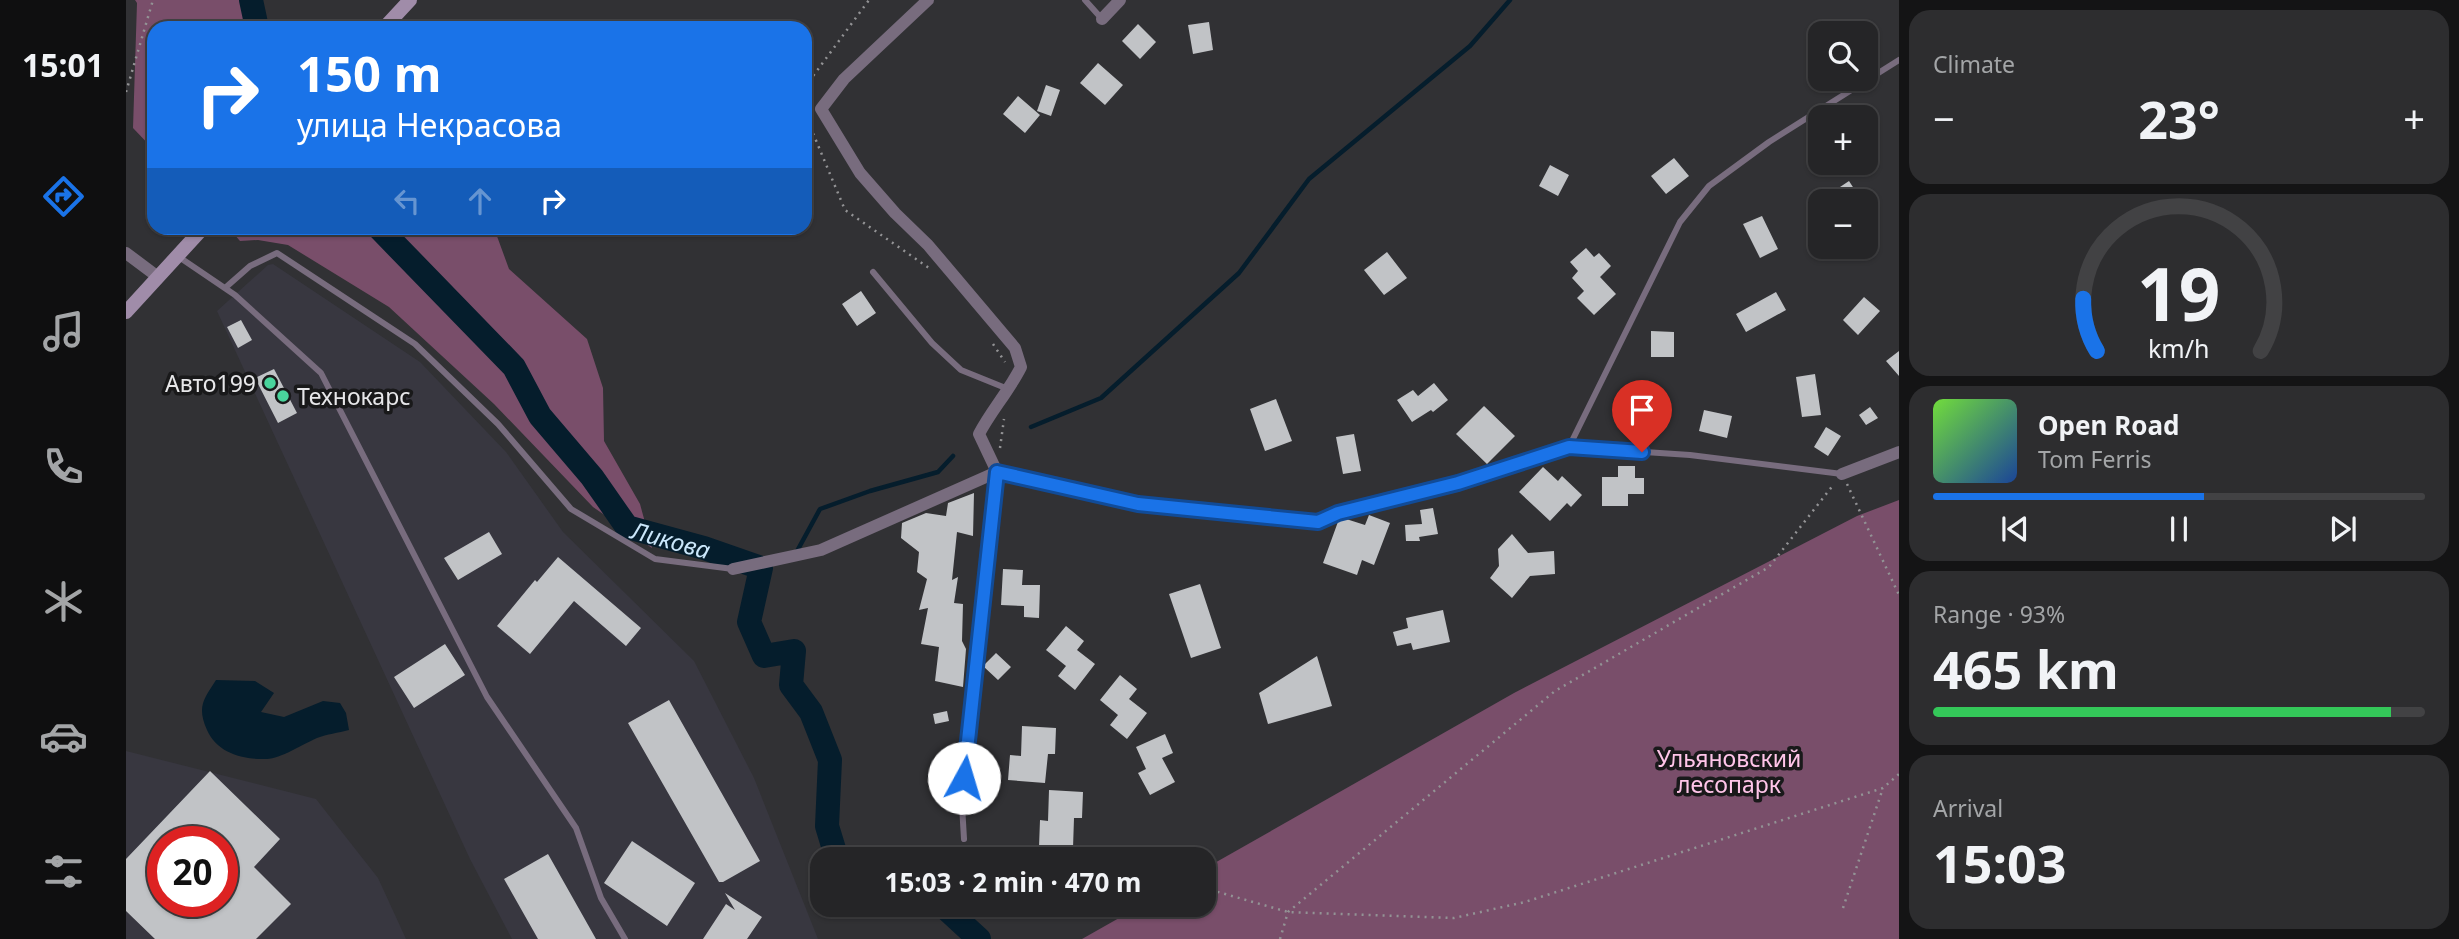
<!DOCTYPE html>
<html lang="en">
<head>
<meta charset="utf-8">
<style>
	:root { --surface:#252527; --page:#2d2d2f; --text:#f1f3f6; --muted:#a3a5a7; --line:#424244; --accent:#1a73e8 }
	body { margin:0; font-family:"Noto Sans",sans-serif; background:var(--page); color:var(--text); height:100vh; display:flex; flex-direction:column; font-size:26px; white-space:nowrap }
	* { box-sizing:border-box; margin:0 }
	p { font-size:23px; color:var(--muted) }
	.icon { flex:none; width:38px; height:38px; fill:none; stroke:currentColor; stroke-width:2; stroke-linecap:round; stroke-linejoin:round }
	.map { position:relative; flex:1; overflow:hidden }
	.drawer { display:flex; flex-direction:column; gap:10px; padding:10px; background:#141415; width:560px }
	.drawer>* { flex:none }
	.top-card { position:absolute; left:21px; top:21px; width:665px; height:214px; border-radius:21px; box-shadow:0 2px 5px #0004,0 0 0 2px var(--line); background:#1a73e8; color:#fff; overflow:hidden }
	.controls { position:absolute; left:1682px; top:21px; display:grid; gap:14px }
	.controls a { display:grid; place-items:center; width:70px; height:70px; border-radius:14px; background:var(--surface); box-shadow:0 2px 5px #0004,0 0 0 2px var(--line); font-size:35px }
	.speed { position:absolute; left:21px; top:826px; display:flex; gap:14px; font-size:35px; font-weight:700; text-align:center }
	.speed>* { display:grid; place-content:center; width:91px; height:91px; border-radius:50%; background:var(--surface); box-shadow:0 2px 5px #0004,0 0 0 2px var(--line); line-height:1 }
	.speed .limit { border:10px solid #d22; background:#fff; color:#111 }
	.pin { position:absolute; display:grid; place-items:center; width:60px; height:60px; color:#fff; margin:-72px -30px; border-radius:50% 50% 50% 0; rotate:-45deg; box-shadow:0 0 7px #0007 }
	.pin .icon { rotate:45deg }
	.me { position:absolute; width:77px; margin:-38px; rotate:6deg; stroke-linejoin:round; filter:drop-shadow(0 0 5px #0008) }
	.turn { display:flex; align-items:center; gap:24px; height:147px; padding:0 35px; font-size:32px }
	.turn .icon { width:91px; height:91px; stroke-width:2.5 }
	.turn b { display:block; font-size:49px; line-height:60px }
	.lanes { display:flex; align-items:center; height:66px; padding:0 35px; background:#0003; justify-content:center; gap:35px; direction:ltr }
	.lanes .off { opacity:.35 }
	.big { font-size:52px; font-weight:700; line-height:1.1 }
	.drawer .card { flex:1; display:flex; flex-direction:column; justify-content:center; gap:10px; min-width:0; padding:0 24px; border-radius:21px; background:var(--page) }
	.drawer .dial { align-items:center; gap:0 }
	.dial svg { height:182px; overflow:visible; fill:none; stroke:var(--line); stroke-width:7; stroke-linecap:round; text-anchor:middle }
	.dial text { fill:var(--text); stroke:none }
	.song { display:flex; align-items:center; gap:21px }
	.cover { width:84px; height:84px; border-radius:10px; background:linear-gradient(135deg,hsl(100 70% 55%),hsl(220 70% 35%)) }
	.played { height:7px; border-radius:4px; background:linear-gradient(90deg,var(--accent) 55%,var(--line) 55%) }
	.keys { display:flex; justify-content:space-around; direction:ltr }
	.heat { display:flex; justify-content:space-between; align-items:center; font-size:38px; direction:ltr }
	.charge { height:10px; border-radius:5px; background:linear-gradient(90deg,#34c759 93%,var(--line) 0) }
	.trip { position:absolute; left:684px; top:847px; width:406px; height:70px; border-radius:21px; background:var(--surface); box-shadow:0 2px 5px #0004,0 0 0 2px var(--line); font-weight:700; line-height:70px; text-align:center }
	main { display:flex; flex:1; min-height:0 }
	.menu { display:flex; flex-direction:column; width:126px; justify-content:space-around; align-items:center; background:#0f0f10; color:var(--muted) }
	.menu .icon { width:49px; height:49px }
	.menu .active { color:var(--accent) }
	.menu b { font-size:32px; color:var(--text) }
	.map>svg:first-child { display:block }
	.built { fill:#383740; fill-rule:evenodd }
	.forest { fill:#794e6a }
	.water { fill:#051d2c }
	.lines { fill:none; stroke-linecap:round; stroke-linejoin:round }
	.stream { stroke:#051d2c; stroke-width:4.5 }
	.river { stroke:#051d2c; stroke-width:24 }
	.building { fill:#c1c3c6; fill-rule:evenodd }
	.path { stroke:#939395; stroke-width:2.5; stroke-dasharray:2 5; stroke-linecap:butt }
	.lane { stroke:#786c7e; stroke-width:6 }
	.street { stroke:#786c7e; stroke-width:12 }
	.secondary { stroke:#a08ca9; stroke-width:14 }
	.route-casing { stroke:#114b97; stroke-width:18 }
	.route { stroke:#1a73e8; stroke-width:12 }
	.poi-dot { fill:#49d49c; stroke:#19191a; stroke-width:2.5 }
	.labels { text-anchor:middle; dominant-baseline:central; stroke-width:7; stroke-linejoin:round; paint-order:stroke }
	.poi-label { font-size:23px; fill:#e7e7e9; stroke:#19191a; text-anchor:end }
	.park-label { font-size:23px; fill:#ffc5e9; stroke:#19191a }
	.water-label { font-size:24px; font-style:italic; fill:#cbe7fb; stroke:#19191a }
</style>
</head>
<body>
<main>
<nav class="menu">
<b>15:01</b>
<svg class="icon active" aria-label="directions" viewBox="0 0 24 24"><path d="M12 3l9 9-9 9-9-9zM9 14v-3h6M13 9l2 2-2 2"/></svg>
<svg class="icon" aria-label="music" viewBox="0 0 24 24"><path d="M9 18V5l10-2v13"/><circle cx="6" cy="18" r="3"/><circle cx="16" cy="16" r="3"/></svg>
<svg class="icon" aria-label="phone" viewBox="0 0 24 24"><path d="M5 4h4l2 5-3 2q2 4 5 5l2-3 5 2v4C11 20 4 13 5 4z"/></svg>
<svg class="icon" aria-label="climate" viewBox="0 0 24 24"><path d="M12 3v18M4 7l16 10M4 17L20 7"/></svg>
<svg class="icon" aria-label="car" viewBox="0 0 24 24"><path d="M5 17H2v-5l4-1 3-4h7l3 4 3 1v5h-3M9 17h6M6 11h13"/><circle cx="7" cy="17" r="2"/><circle cx="17" cy="17" r="2"/></svg>
<svg class="icon" aria-label="filters" viewBox="0 0 24 24"><path d="M4 7h16M4 17h16"/><circle cx="9" cy="7" r="2"/><circle cx="15" cy="17" r="2"/></svg>
</nav>
<div class="map">
<svg width="1773" height="939" viewBox="0 0 1773 939">
	<rect width="100%" height="100%" fill="#313134"/>
	<!-- built -->
	<path class="built" d="M147,264l147,98 86,90 57,80 131,129 60,117 64,161h-306l-42,-80 -253,-548 51,-46z
		M0,751l190,48 62,79 28,61h-280zM37,842h59v59h-59z"/>
	<!-- forest -->
	<path class="forest" d="M9,0h110l19,28h-110v122l-21,-22 4,-125z
		M103,228h265l15,41 78,70 16,49 1,53 36,63 12,44 -59,-41 -99,-103 -105,-97 -101,-62 -30,-5 -18,1z
		M1773,500v439h-817l60,-34h62v-36l310,-176 343,-177z"/>
	<!-- water -->
	<path class="water" d="M90,680l39,1 19,12 -13,19 23,5 39,-16 17,2 6,10 3,17c-11,3 -22,4 -32,8 -14,6 -37,21 -50,21 -24,1 -50,-6 -60,-29 -10,-23 -4,-30 9,-50z"/>
	<g class="lines">
		<!-- stream -->
		<path class="stream" d="M905,427l70,-29 138,-125 70,-94 161,-133 40,-46
			M670,553l24,-44 50,-18 68,-19 15,-16"/>
		<!-- river -->
		<g class="river">
			<path d="M125,0l6,28"/>
			<path id="s1" d="M253,228l135,139 26,49 52,61 35,50 77,21 57,20 -12,54 15,34 30,-5 -3,34 20,27 19,48 -3,66 10,33"/>
			<path d="M816,905l37,34"/>
		</g>
	</g>
	<!-- building -->
	<path class="building" d="M1083,22l4,28 -20,4 -5,-29z
		M1012,24l18,18 -16,17 -18,-18z
		M972,63l25,22 -18,20 -25,-22z
		M920,85l14,5 -9,26 -14,-5z
		M892,96l22,19 -15,18 -22,-19z
		M1548,158l15,18 -23,18 -15,-18z
		M1424,165l19,10 -11,21 -19,-10z
		M1723,181l13,20h-43z
		M1636,216l16,33 -18,9 -17,-34z
		M1460,248l8,9 5,-4 12,13 -11,11 16,17 -22,21 -17,-17 7,-7 -12,-13 6,-7 -8,-9z
		M1261,252l20,26 -23,17 -20,-25z
		M735,291l15,22 -19,13 -15,-22z
		M1650,292l10,18 -40,22 -10,-18z
		M1738,297l16,14 -22,24 -15,-15z
		M115,320l11,20 -14,8 -11,-21z
		M1525,331l23,1v25h-23z
		M1773,351v25l-13,-15z
		M148,369l23,44 -19,10 -23,-45z
		M1689,374l6,41 -19,2 -6,-40z
		M1308,383l14,17 -15,12 -2,-2 -19,12 -15,-22 16,-10 5,6z
		M1150,399l16,42 -27,10 -15,-42z
		M1358,406l31,30 -28,28 -31,-30z
		M1744,407l8,11 -12,7 -7,-10z
		M1578,410l28,6 -5,22 -28,-7z
		M1700,427l15,9 -13,20 -14,-9z
		M1228,434l7,37 -18,3 -7,-37z
		M1492,466h17v12h9v16h-16v12h-26v-29h16z
		M1417,467l15,14 4,-5 20,19 -11,12 -4,-4 -17,18 -31,-29z
		M848,493l-1,43 -16,-4 -5,48 6,-3 -4,26 9,1 -1,37 4,8 -3,38 -28,-6 4,-34 -18,-3 7,-36 -9,2 8,-31 -10,-7 2,-20 -18,-14 1,-15 24,-10 20,3 2,-13z
		M1307,508l5,26 -19,3 1,4h-14l-1,-16 17,-1 -2,-14z
		M1243,515l21,8 -16,42 -12,-5 -5,15 -34,-12 16,-44 4,-1 22,7z
		M363,532l13,22 -44,26 -14,-22z
		M1386,534l16,19 26,-2 1,23 -25,2 -18,22 -22,-20 9,-12 -1,-17z
		M432,557l83,71 -15,18 -52,-45 -44,53 -33,-28 38,-46 2,2z
		M877,569l20,1 -1,15h18l-1,33 -15,-1v-11l-23,-1z
		M1074,584l21,64 -30,10 -22,-64z
		M1317,610l7,32 -37,8 -2,-7 -14,3 -4,-14 15,-4 -2,-10z
		M940,626l18,15 -7,9 18,14 -20,26 -17,-14 8,-10 -20,-16z
		M319,644l20,31 -51,33 -20,-31z
		M870,653l15,14 -13,13 -15,-14z
		M1191,656l15,50 -64,18 -9,-31z
		M994,675l17,14 -8,10 18,14 -20,26 -17,-14 8,-10 -18,-15z
		M543,700l91,161 -37,21h-4l-91,-159z
		M821,711l2,10 -14,3 -2,-10z
		M896,726l34,2 -1,26h-7l-3,29 -37,-3 2,-25 11,1z
		M1039,734l8,19 -11,5 13,24 -25,13 -12,-22 8,-4 -10,-22z
		M84,771l70,68 -26,28 37,37 -35,35h-101l-29,-28v-52zM37,842h59v59h-59z
		M923,790l34,2 -1,26h-8l-1,30 -34,-1 1,-27 8,1z
		M506,841l63,42 -28,43 -63,-43z
		M422,854l48,85h-58l-34,-60z
		M599,893l37,24 -15,22h-44l23,-35 9,6z"/>
	<g class="lines">
		<!-- path -->
		<path class="path" d="M679,87l64,-87
			M0,92l27,-92
			M679,114l40,96 84,58
			M867,344l12,18
			M874,448l4,-29
			M1721,484l52,111
			M842,848l4,11
			M1078,888l84,24 166,6 71,-16 358,-114 16,-14
			M1717,908l40,-120
			M1154,939l8,-27 267,-221 214,-124 65,-83"/>
		<!-- lane -->
		<path class="lane" d="M959,0l17,19
			M53,257l56,38 86,78 166,324 89,131 25,70 24,41
			M747,272l59,71 29,27 47,19
			M99,288l25,-22 27,-13 138,91 83,80 73,85 84,50 78,10
			M1443,447l111,-225 29,-36 60,-44 130,-82
			M838,839l-2,-34 35,-333 141,32 180,18 20,-9 120,-30 111,-36 121,8 152,19"/>
		<!-- street -->
		<path class="street" d="M976,19l18,-19
			M0,253l32,24
			M1716,474l57,-22
			M607,569l88,-19 176,-78 -18,-38c12,-23 30,-43 42,-67l-6,-19 -87,-103 -33,-32 -35,-40 -39,-64 23,-30 84,-79"/>
		<!-- secondary -->
		<path class="secondary" d="M258,28l26,-28
			M0,312l77,-84"/>
	</g>
	<g class="lines">
		<!-- route casing -->
		<g class="route-casing">
			<path id="route" d="M838,778l33,-306 141,32 180,18 20,-9 120,-30 111,-36 73,5"/>
		</g>
		<!-- route -->
		<use href="#route" class="route"/>
	</g>
	<!-- markers -->
	<g class="poi-dot">
		<circle cx="144" cy="383" r="7"/>
		<circle cx="157" cy="396" r="7"/>
	</g>
	<g class="labels">
		<!-- poi labels -->
		<g class="poi-label">
			<text x="130" y="383">Авто199</text>
			<text x="171" y="396" text-anchor="start">Технокарс</text>
		</g>
		<!-- park labels -->
		<g class="park-label">
			<text x="1603" y="758">Ульяновский<tspan x="1603" dy="26">лесопарк</tspan></text>
		</g>
		<!-- water labels -->
		<g class="water-label">
			<text stroke="none"><textPath href="#s1" startOffset="436">Ликова</textPath></text>
		</g>
	</g>
</svg>
<div class="controls">
<a><svg class="icon" aria-label="search" viewBox="0 0 24 24"><circle cx="10" cy="10" r="6"/><path d="M15 15l6 6"/></svg></a>
<a>+</a>
<a>−</a>
</div>
<div class="speed"><div class="limit">20</div></div>
<div class="pin" style="left:1516px;top:452px;background:#d93025"><svg class="icon" aria-label="arrive" viewBox="0 0 24 24"><path d="M6 21V4h12l-3 4 3 4H6"/></svg></div>
<svg class="me" style="left:838px;top:778px" viewBox="-20 -20 40 40"><circle r="19" fill="#fff"/><path d="M0-13L10 11 0 6-10 11z" fill="#1a73e8"/></svg>
<div class="trip">15:03 · 2 min · 470 m</div>
<div class="top-card">
<div class="turn"><svg class="icon" aria-label="right" viewBox="0 0 24 24"><path d="M7 20v-9h11M14 6l5 5-5 5"/></svg><div><b>150 m</b>улица Некрасова</div></div>
<div class="lanes"><svg class="icon off" aria-label="left" viewBox="0 0 24 24"><path d="M17 20v-9H6M10 6l-5 5 5 5"/></svg><svg class="icon off" aria-label="ahead" viewBox="0 0 24 24"><path d="M12 20V5M6 11l6-6 6 6"/></svg><svg class="icon" aria-label="right" viewBox="0 0 24 24"><path d="M7 20v-9h11M14 6l5 5-5 5"/></svg></div>
</div>
</div>
<section class="drawer">
<div class="card"><p>Climate</p>
<div class="heat"><a>−</a><b class="big">23°</b><a>+</a></div>
</div>
<div class="card dial"><svg viewBox="0 0 100 80">
<path d="M14 69A42 42 0 1 1 86 69"/>
<path d="M14 69A42 42 0 0 1 8 46" stroke="#1a73e8"/>
<text x="50" y="56" font-size="32" font-weight="700">19</text>
<text x="50" y="72" font-size="11">km/h</text>
</svg></div>
<div class="card">
<div class="song"><i class="cover"></i><div><b>Open Road</b><p>Tom Ferris</p></div></div>
<div class="played"></div>
<div class="keys"><svg class="icon" aria-label="previous" viewBox="0 0 24 24"><path d="M18 5L8 12l10 7zM5 5v14"/></svg><svg class="icon" aria-label="pause" viewBox="0 0 24 24"><path d="M8 5v14M16 5v14"/></svg><svg class="icon" aria-label="next" viewBox="0 0 24 24"><path d="M6 5l10 7-10 7zM19 5v14"/></svg></div>
</div>
<div class="card"><p>Range · 93%</p><b class="big">465 km</b><div class="charge"></div></div>
<div class="card"><p>Arrival</p><b class="big">15:03</b></div>
</section>
</main>
</body>
</html>
